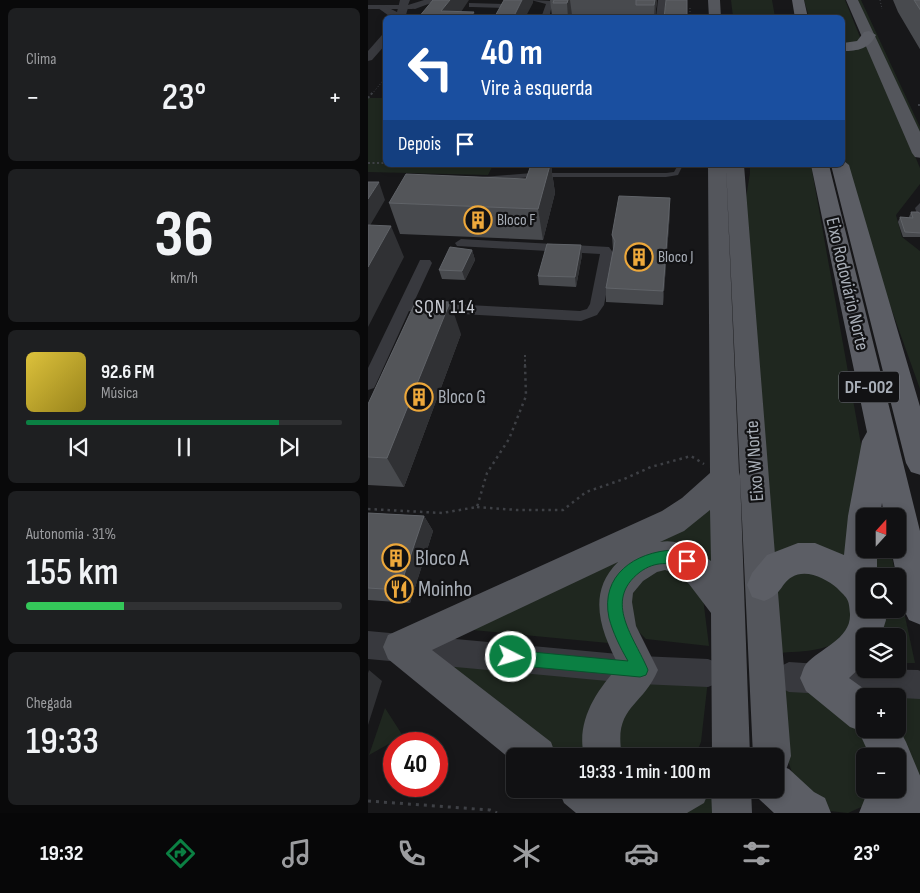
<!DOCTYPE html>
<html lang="pt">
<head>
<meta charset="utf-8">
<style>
	:root { --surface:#111113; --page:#1e1f21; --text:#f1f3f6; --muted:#9c9da0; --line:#303133; --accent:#0b8043 }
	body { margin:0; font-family:"Sofia Sans Condensed",sans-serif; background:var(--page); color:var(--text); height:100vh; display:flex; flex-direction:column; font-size:19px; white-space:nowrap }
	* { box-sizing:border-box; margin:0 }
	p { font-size:16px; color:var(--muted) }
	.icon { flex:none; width:28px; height:28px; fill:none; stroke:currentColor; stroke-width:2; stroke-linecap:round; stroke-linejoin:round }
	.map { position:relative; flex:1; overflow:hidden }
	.drawer { display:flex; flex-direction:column; gap:8px; padding:8px; background:#09090a; width:368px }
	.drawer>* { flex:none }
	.hud { position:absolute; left:15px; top:15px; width:462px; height:152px; border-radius:8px; box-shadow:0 2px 8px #0003,0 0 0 1px var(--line); background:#1a4fa0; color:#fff; overflow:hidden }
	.needle { width:32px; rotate:21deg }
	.controls { position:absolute; left:488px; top:508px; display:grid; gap:10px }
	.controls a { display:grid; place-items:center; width:50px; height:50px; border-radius:8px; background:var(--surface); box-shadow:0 2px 8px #0003,0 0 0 1px var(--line); font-size:25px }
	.speed { position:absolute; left:15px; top:732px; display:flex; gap:10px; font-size:25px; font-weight:700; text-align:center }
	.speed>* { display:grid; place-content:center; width:65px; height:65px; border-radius:50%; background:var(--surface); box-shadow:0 2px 8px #0003,0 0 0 1px var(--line); line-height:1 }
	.speed .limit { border:8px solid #d22; background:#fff; color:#111 }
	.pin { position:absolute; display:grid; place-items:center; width:42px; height:42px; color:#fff; margin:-21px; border:2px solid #fff; border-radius:50%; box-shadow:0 1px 5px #0007 }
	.me { position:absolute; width:55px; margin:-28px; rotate:95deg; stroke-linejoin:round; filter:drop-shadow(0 0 4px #0008) }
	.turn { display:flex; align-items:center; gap:18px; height:105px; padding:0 15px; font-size:22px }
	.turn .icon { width:65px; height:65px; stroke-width:2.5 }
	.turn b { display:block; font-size:35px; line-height:42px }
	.then { display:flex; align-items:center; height:48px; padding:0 15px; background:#0003; gap:10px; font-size:19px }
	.big { font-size:38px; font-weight:600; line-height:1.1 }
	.drawer .widget { flex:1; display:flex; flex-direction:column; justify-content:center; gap:8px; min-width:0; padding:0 18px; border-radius:8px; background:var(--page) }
	.drawer .dial { align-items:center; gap:0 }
	.dial b { font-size:65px; line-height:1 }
	.song { display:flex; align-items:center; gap:15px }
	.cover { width:60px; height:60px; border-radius:8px; background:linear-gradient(135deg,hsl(50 70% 55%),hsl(50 70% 35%)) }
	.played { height:5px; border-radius:2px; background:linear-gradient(90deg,var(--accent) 80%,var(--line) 80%) }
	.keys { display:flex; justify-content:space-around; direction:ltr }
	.heat { display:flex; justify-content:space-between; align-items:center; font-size:28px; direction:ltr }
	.charge { height:8px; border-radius:4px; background:linear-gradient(90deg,#34c759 31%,var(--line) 0) }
	.trip { position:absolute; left:138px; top:748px; width:278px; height:50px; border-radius:8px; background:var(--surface); box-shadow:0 2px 8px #0003,0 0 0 1px var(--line); font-weight:600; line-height:50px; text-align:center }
	.tab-bar { display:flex; height:80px; justify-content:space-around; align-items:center; background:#070708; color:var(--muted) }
	.tab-bar .icon { width:35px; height:35px }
	.tab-bar .selected { color:var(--accent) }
	.tab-bar b { font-size:22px; color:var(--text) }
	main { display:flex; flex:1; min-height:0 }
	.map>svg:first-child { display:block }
	.green { fill:#1f271f }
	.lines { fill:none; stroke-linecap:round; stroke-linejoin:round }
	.path-far3 { stroke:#3e4045; stroke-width:1; stroke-dasharray:1 2; stroke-linecap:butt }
	.path-far2 { stroke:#3e4045; stroke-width:2; stroke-dasharray:2 2.5; stroke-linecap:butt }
	.path-far1 { stroke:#3e4045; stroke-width:2.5; stroke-dasharray:2.5 4; stroke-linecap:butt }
	.path { stroke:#3e4045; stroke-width:3; stroke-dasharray:3 5; stroke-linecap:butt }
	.service { fill:#38393e; fill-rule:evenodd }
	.minor { fill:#38393e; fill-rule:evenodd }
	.tertiary { fill:#38393e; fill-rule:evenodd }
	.primary { fill:#54565c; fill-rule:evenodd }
	.trunk { fill:#5c5e65; fill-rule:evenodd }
	.wall { fill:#484a4e }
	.shaded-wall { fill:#303134 }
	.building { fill:#535559; stroke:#606368 }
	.route { fill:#0b8043; stroke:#07532c }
	.labels { text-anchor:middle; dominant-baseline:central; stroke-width:4.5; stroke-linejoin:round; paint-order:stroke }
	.far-poi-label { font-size:16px; fill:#a9afb8; stroke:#121214; text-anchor:start }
	.shield { fill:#121214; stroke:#7c8087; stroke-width:1 }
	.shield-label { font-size:18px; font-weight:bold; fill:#a9afb8 }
	.street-label { font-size:19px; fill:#a9afb8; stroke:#121214 }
	.poi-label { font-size:19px; fill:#a9afb8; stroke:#121214; text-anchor:start }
	.neighbourhood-label { font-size:20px; letter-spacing:1px; fill:#cacdd4; stroke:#121214 }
	.near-poi-label { font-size:22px; fill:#a9afb8; stroke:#121214; text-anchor:start }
</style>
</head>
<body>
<main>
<section class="drawer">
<div class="widget"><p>Clima</p>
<div class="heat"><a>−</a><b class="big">23°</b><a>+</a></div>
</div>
<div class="widget dial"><b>36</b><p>km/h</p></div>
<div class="widget">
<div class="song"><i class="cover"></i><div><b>92.6 FM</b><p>Música</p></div></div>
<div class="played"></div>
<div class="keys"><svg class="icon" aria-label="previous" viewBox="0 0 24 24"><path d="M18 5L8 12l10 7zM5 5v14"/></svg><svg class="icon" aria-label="pause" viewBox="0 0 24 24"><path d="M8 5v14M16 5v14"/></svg><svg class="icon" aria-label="next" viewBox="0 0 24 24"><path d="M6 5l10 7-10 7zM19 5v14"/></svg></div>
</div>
<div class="widget"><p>Autonomia · 31%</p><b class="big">155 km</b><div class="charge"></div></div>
<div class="widget"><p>Chegada</p><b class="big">19:33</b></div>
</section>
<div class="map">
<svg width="553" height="813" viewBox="0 0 553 813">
	<rect width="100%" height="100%" fill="#171719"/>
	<!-- green -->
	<path class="green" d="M363,0h41l3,17h-42z
		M436,0h41l15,37 -1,4 -16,4v-27l-34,-1z
		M487,0h6l59,127v16z
		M500,44l52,124v16l-24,31 6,22 18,14v138l-44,-123 -33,-114v-103z
		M0,98h17l1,67h107l-5,10 -120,-3z
		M382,165h61l51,285 -14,118 -79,-4 -24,-360 5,-31z
		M347,492l2,91 -80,-29 -18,90 -168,-16z
		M499,549h23l6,27h-27z
		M303,564l32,34 6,48 -63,-7 -15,-15 -7,-35z
		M439,564l47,33c-1,9 -1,20 -4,28 -8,28 -49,26 -72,28l-3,-64z
		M529,579l18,84h-18v-27h-28l4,-27h24z
		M72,664l178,10 -27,72 3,10h-39z
		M340,680l-7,62 -6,14h-83l-6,-16 32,-58z
		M415,682l34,12 57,46 4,16h-14v33h13l-7,14 -22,10 -28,-3 -22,-20 -10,-29z
		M474,687l79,11 -1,105 -22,-65 -8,-9h7v-33h-33v5z
		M17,708l18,28 -34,19z
		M227,789h15l3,4 72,9 16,-13h20v24h-96z"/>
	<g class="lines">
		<!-- path-far3 -->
		<path class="path-far3" d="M512,0l2,9
			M322,8v10
			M4,94l14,-17"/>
		<!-- path-far2 -->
		<path class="path-far2" d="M0,98l5,-6
			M550,105h3
			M0,163h18
			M122,165l28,1
			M157,355v11"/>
		<!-- path-far1 -->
		<path class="path-far1" d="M109,507l40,3h46l23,-18 38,-13 27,-12 40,-11 13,8
			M0,509l74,4 35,-6 10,-34 22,-34 17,-43 -1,-31"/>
		<!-- path -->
		<path class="path" d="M0,801l122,9 7,3"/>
		<!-- service -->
		<path class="service" d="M310,165h9l-5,2 -4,8 -12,2h-134l-50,4 -3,-2 3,-2 50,-4h134l8,-1z
			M553,202v17l-3,-2 -3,-9z"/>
		<!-- minor -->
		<path class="minor" d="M163,0l22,1 -4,17h-8l5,-14z
			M290,0h8l-2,18h-8z
			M101,3l35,1 4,2 -4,2 -32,-1h-3z
			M0,5h44l4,2 -4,2h-44z
			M93,239l148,8 5,7 -10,51 -7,10 -16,6 -172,-10 -33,73 -2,4 -6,2v-22l52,-108h10l2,3 -18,39 166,9 7,-2 3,-5 10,-50 -143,-8 -2,-3z"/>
		<!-- tertiary -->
		<path class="tertiary" d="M32,0h10l-2,5 16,-5h15l-24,9 -7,-1 -3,10h-13l-14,-10 5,-3 14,7z
			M18,34v10l-14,16 -4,1v-10l14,-16z
			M0,631l272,25 68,3 10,4 4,10 -4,10 -10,4 -68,-3 -272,-25z
			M421,662l75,5v2l54,1 3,1v28l-132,-7 -10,-5 -5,-10 5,-10z"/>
		<!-- primary -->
		<path class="primary" d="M340,0h12l1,18h-12z
			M478,0h12l63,134v24l-6,-1 -3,-4z
			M340,165h18l13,307 1,4 -14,-311h18l47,591 -5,14 -12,4v-18h-21l-13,-280 10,280h-38l-1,-143 -22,-29 -10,-9 -14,-5 -8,2 -14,9 -10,12 -1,9 4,24 22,44c-16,38 -45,36 -36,86h-38c-8,-35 12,-65 35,-90 -18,-34 -33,-73 -1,-104l-186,88 119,92 5,14h-42v6l-126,-103 -5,-12 5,-12 274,-124 20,-13 28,-25zM342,510l1,51c-14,-11 -33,-23 -51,-19l24,-11z
			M190,789h152l-6,14 -17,10h-111l-12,-10z
			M343,789h40l1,24h-40z"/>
		<!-- trunk -->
		<path class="trunk" d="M424,0h12l4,18h-13z
			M501,31l7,4c-7,14 -18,16 -33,16v-8l14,-2 7,-9z
			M475,160l6,5 72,245v65l-10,-3 -5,-9 -75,-298h12z
			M443,165h18l92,370v90l-12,-5 -6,-12 -12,-59h6v-33h-13l-2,-13 -2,13h-16v33h13v27h-13v33h20l2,11 -5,16h-17v28l-15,14 25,18h-10v33h33v-4l9,17 15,36v35h-62l6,-15 8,-9h24v-33h-27l-12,-26 -8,-3 -44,-36 -6,-13c2,-4 3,-10 6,-14 14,-16 45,-25 44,-50 -1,-15 -2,-15 -13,-26 -10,-9 -31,-20 -45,-11 -12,7 -9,17 -28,24l-12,-4 -5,-12 5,-12 15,-18 31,-12h17l29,12 4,-39 14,-75 5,-9z
			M406,763l15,6 25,23 11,6 6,15h-57l-15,-14 -4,-10h19z"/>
	</g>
	<!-- wall -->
	<path class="wall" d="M182,0h107l-2,18h-19v-2l-64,-1 -2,3h-15v-2h-3z
		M525,0h28v51l-23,-39z
		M163,165h20l4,28 -12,47 -143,-6 -11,-31 137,-24z
		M302,212l-7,93 -57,-3v-14l7,-38 -1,-15z
		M543,212l10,2v23h-18l-5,-15 2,-5 9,1v-1z
		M213,245l1,10 -6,32 -37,-2 -1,-9z
		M104,250l3,10 -10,20 -23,-1 -3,-9z
		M93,334l-57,153 -36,-2v-81z
		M0,513l56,3 9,15 -23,72 -42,-3z"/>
	<!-- shaded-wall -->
	<path class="shaded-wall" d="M82,0h19l-12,18 -16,-7z
		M154,0h11v3l-8,15h-12z
		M200,0h2l2,15 -2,3h-2l-1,-15z
		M287,0h2l-2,18h-1z
		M106,12l1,6h-5z
		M182,165h1l4,28 -12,47 -5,-31z
		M11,182l6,18 -17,29v-30z
		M302,198v14l-7,93v-14z
		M23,226l13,31 -36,70v-60z
		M213,245l1,10 -6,32 -1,-10z
		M104,250l3,10 -10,20 -3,-9z
		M82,302l11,32 -57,153 -17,-29z
		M56,516l9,15 -23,72 -11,-13z
		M1,670l13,11 -14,44v-52z"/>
	<!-- building -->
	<path class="building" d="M65,0h17l-9,11 33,1 -4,6h-52z
		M136,0h18l-9,18h-19z
		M186,0h14l-1,3h-14z
		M268,0h19l-1,5h-18z
		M298,0h21v18h-23z
		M546,0h7v11z
		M163,165h19l-12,44 -149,-6 17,-29 120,5z
		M0,182h11l-11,17z
		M251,196l51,2 -7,93 -57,-3 9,-47 -3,-6z
		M543,212h7l3,2v19l-16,-1 -5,-15 13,1z
		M0,225l23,1 -23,41z
		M179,244l34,1 -6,32 -37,-1z
		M82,247l22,3 -10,21 -23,-1z
		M50,301l32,1 -63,156 -19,-1v-53l47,-101z
		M0,513l56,3 -25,74 -31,-2z"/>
	<!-- route -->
	<path class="route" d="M305,550l19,7 2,4 -2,5 -5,2c-17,-6 -32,-7 -47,4 -38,29 -5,66 8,98l-2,5 -6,2 -129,-12 -6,-2 -2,-6 2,-5 6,-2 117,11c-8,-14 -15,-28 -19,-43 -9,-43 26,-66 64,-68z"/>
	<!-- icons -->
	<defs>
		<g id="building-ring" transform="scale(1.4375)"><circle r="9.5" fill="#121214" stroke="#eda83b" stroke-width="1.5"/><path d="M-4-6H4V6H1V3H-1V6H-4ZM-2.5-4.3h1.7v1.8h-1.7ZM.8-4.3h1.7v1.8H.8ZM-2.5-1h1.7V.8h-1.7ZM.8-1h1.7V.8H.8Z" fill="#eda83b"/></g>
		<g id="restaurant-ring" transform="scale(1.4375)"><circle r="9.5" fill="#121214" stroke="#eda83b" stroke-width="1.5"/><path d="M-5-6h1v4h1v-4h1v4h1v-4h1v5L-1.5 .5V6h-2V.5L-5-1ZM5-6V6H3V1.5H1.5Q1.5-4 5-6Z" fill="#eda83b"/></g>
	</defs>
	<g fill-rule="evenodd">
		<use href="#building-ring" x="110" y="220"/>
		<use href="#building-ring" x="271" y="257"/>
		<use href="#building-ring" x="51" y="397"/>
		<use href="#building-ring" x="28" y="558"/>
		<use href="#restaurant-ring" x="31" y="589"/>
	</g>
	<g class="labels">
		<!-- far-poi labels -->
		<g class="far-poi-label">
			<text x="129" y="220">Bloco F</text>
			<text x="290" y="257">Bloco J</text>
		</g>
		<!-- shield labels -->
		<rect class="shield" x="471" y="371.5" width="60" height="31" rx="4"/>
		<g class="shield-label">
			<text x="501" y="387">DF-002</text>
		</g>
		<!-- street labels -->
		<g class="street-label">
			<text transform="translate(479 284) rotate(77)">Eixo Rodoviário Norte</text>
			<text transform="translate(387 461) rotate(-94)">Eixo W Norte</text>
		</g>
		<!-- poi labels -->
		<g class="poi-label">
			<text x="70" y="397">Bloco G</text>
		</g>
		<!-- neighbourhood labels -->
		<g class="neighbourhood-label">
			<text x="77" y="307">SQN 114</text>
		</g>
		<!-- near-poi labels -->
		<g class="near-poi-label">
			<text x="47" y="558">Bloco A</text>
			<text x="50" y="589">Moinho</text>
		</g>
	</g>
</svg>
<div class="controls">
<a><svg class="needle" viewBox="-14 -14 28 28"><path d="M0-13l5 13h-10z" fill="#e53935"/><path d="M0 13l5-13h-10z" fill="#9c9da0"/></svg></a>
<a><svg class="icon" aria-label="search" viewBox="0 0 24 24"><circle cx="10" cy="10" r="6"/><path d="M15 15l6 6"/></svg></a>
<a><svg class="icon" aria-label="layers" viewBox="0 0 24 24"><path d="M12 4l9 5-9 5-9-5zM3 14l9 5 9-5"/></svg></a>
<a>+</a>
<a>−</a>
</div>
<div class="speed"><div class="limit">40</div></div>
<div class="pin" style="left:319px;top:561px;background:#d93025"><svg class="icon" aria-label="arrive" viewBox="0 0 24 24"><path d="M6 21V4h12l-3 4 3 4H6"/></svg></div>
<svg class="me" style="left:143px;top:657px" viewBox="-20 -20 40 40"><circle r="17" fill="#0b8043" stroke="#fff" stroke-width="3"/><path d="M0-11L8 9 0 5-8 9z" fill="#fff"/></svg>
<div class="trip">19:33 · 1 min · 100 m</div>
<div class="hud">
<div class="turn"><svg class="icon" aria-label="left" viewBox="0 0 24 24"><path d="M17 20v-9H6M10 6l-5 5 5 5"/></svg><div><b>40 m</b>Vire à esquerda</div></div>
<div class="then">Depois<svg class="icon" aria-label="arrive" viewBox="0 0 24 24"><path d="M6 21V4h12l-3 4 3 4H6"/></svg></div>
</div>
</div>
</main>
<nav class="tab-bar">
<b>19:32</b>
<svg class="icon selected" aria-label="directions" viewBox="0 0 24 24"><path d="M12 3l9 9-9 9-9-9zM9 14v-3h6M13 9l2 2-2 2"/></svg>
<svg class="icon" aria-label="music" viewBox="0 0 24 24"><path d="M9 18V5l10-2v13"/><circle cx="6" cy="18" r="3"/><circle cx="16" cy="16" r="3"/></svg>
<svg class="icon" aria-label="phone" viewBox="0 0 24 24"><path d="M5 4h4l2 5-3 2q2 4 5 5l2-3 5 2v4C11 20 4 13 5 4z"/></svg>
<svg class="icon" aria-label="climate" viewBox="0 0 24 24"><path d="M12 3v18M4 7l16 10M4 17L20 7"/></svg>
<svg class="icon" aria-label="car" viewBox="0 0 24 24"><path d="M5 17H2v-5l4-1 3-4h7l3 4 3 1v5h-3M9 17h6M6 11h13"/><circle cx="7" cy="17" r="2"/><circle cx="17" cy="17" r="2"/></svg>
<svg class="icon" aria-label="filters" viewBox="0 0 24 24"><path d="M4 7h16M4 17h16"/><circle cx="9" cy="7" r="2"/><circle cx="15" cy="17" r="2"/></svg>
<b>23°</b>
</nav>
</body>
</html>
